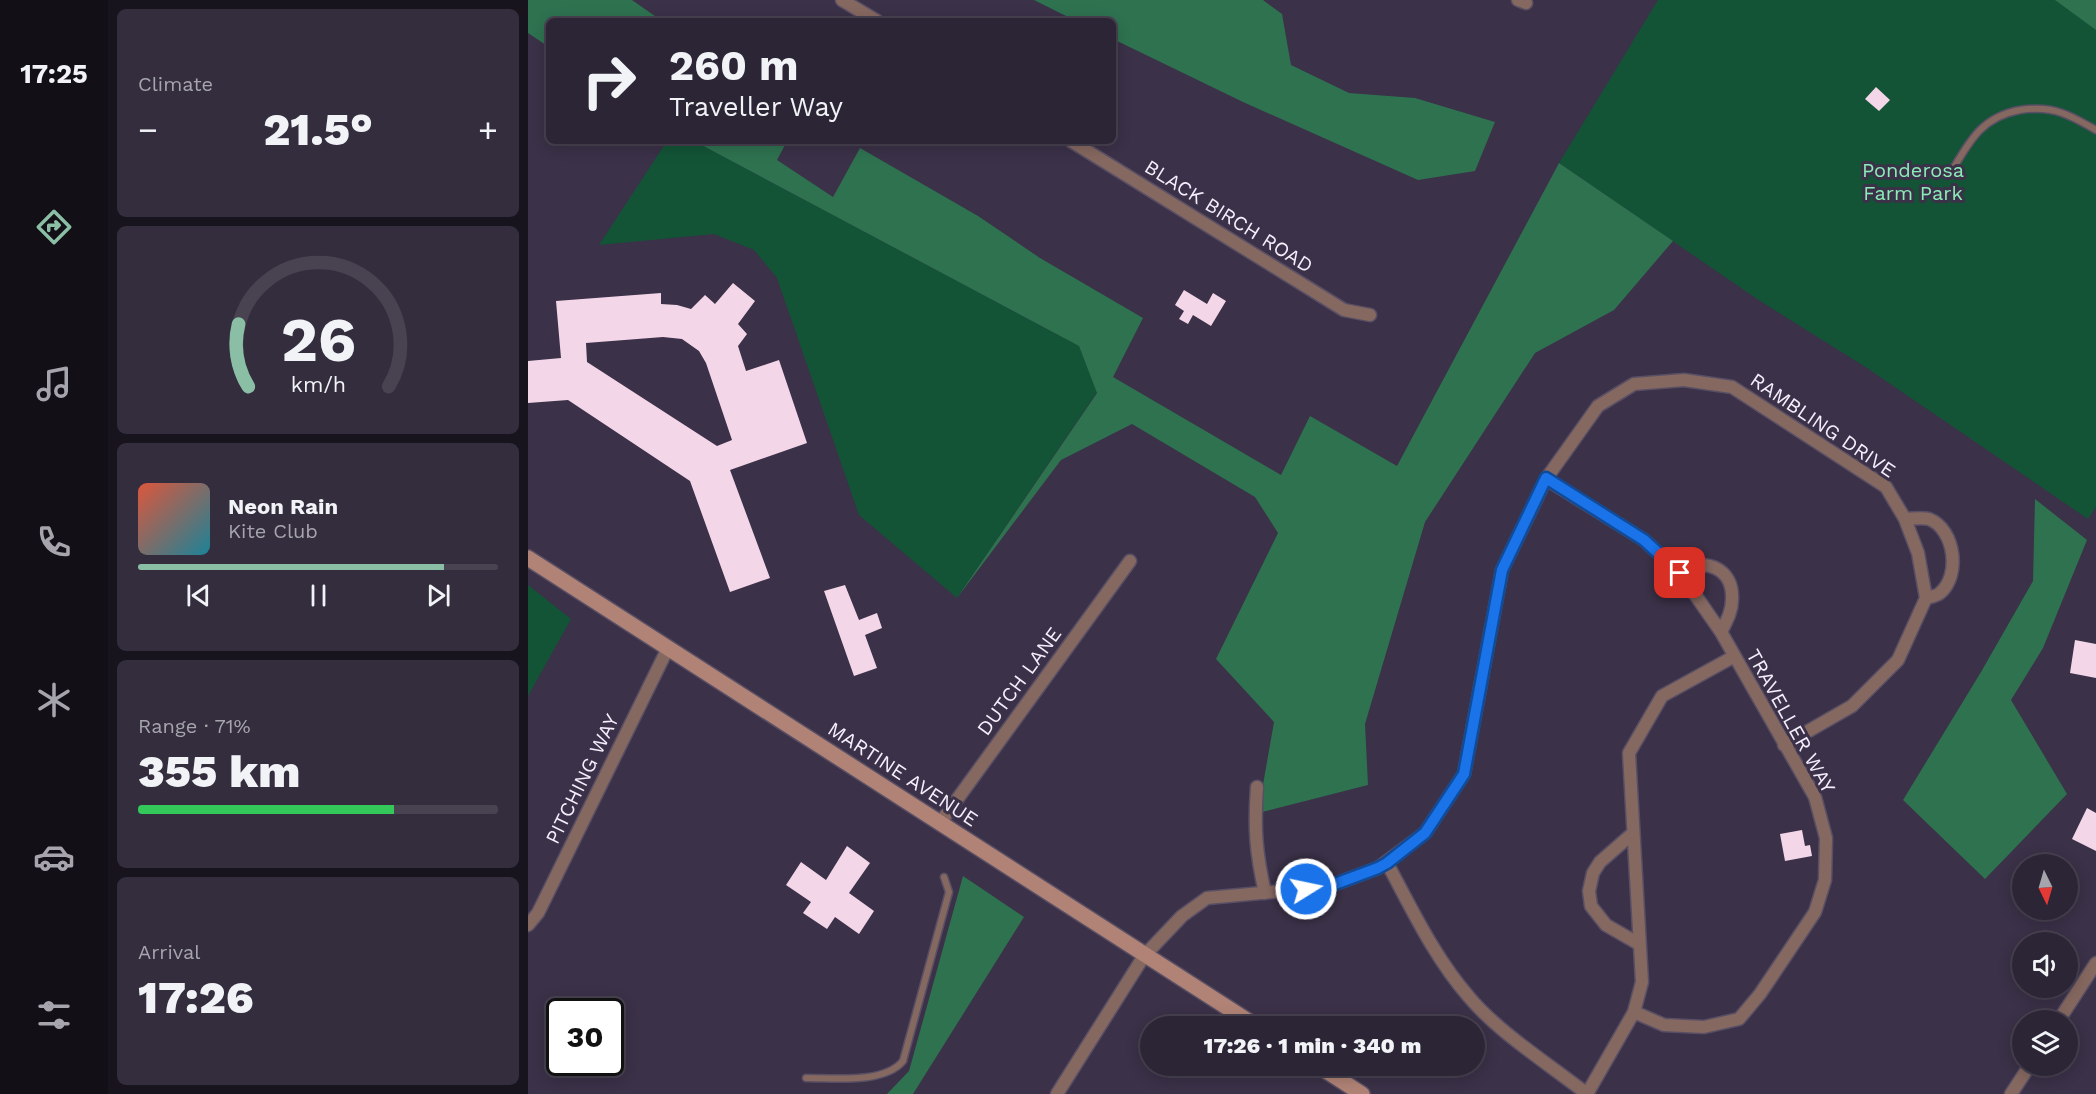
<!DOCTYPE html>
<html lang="en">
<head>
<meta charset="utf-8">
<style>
	:root { --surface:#2c2536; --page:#342d3e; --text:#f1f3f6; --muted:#a6a5ad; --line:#484251; --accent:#8abfa5 }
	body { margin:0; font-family:"Work Sans",sans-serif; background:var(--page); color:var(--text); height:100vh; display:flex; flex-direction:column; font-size:22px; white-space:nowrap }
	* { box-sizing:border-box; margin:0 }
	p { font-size:20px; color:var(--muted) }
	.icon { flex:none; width:33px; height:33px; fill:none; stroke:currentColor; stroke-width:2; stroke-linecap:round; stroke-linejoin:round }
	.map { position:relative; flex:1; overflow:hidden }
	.details { display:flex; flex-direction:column; gap:9px; padding:9px; background:#18141e; width:420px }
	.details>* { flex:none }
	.hud { position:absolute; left:18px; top:18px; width:570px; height:126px; border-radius:9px; box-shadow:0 3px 15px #0003,0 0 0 2px var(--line); background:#2c2536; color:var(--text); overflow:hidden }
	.needle { width:39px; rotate:175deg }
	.tools { position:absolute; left:1484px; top:854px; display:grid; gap:12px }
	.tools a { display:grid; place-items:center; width:66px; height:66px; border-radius:50%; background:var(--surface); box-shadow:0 3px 15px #0003,0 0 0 2px var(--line); font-size:30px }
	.speed { position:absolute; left:18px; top:998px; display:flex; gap:12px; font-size:30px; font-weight:700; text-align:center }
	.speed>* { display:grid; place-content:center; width:78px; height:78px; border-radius:50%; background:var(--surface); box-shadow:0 3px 15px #0003,0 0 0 2px var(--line); line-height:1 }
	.speed .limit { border:3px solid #111; border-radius:9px; background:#fff; color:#111 }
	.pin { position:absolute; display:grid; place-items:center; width:51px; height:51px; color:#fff; margin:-26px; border-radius:12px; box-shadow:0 3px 9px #0006 }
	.me { position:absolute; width:66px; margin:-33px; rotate:80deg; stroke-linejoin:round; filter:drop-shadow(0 0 4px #0008) }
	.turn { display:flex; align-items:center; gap:21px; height:126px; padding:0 24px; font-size:27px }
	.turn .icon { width:78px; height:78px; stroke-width:2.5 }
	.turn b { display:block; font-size:42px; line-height:51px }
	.big { font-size:45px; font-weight:800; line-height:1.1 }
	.details .widget { flex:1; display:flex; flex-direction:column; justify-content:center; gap:9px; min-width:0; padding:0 21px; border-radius:9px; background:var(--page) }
	.details .dial { align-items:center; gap:0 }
	.dial svg { height:156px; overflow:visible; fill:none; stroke:var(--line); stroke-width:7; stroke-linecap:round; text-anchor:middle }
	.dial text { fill:var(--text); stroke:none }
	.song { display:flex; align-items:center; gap:18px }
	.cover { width:72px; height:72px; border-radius:9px; background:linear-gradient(135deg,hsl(10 70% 55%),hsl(190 70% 35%)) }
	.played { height:6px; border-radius:3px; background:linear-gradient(90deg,var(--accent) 85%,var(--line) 85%) }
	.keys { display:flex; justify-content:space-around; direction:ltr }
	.heat { display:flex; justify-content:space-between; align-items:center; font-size:33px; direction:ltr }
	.charge { height:9px; border-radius:4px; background:linear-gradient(90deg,#34c759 71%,var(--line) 0) }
	.trip { position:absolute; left:612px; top:1016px; width:345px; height:60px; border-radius:30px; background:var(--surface); box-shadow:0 3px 15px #0003,0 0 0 2px var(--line); font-weight:800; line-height:60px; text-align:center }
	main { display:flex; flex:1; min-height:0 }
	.menu { display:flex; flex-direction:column; width:108px; justify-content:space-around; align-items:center; background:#120f16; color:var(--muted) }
	.menu .icon { width:42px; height:42px }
	.menu .on { color:var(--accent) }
	.menu b { font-size:27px; color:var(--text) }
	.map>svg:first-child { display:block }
	.green { fill:#135437 }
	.forest { fill:#2e7250 }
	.building { fill:#f4d6e9; fill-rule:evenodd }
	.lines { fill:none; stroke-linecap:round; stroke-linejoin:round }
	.service-casing { stroke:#594f65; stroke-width:9 }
	.minor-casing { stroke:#594f65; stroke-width:15 }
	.secondary-casing { stroke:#594f65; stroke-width:18 }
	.service { stroke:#856860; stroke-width:6 }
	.minor { stroke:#856860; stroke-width:12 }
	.secondary { stroke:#b18376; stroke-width:15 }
	.route-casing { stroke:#114b97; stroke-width:15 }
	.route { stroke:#1a73e8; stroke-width:10 }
	.labels { text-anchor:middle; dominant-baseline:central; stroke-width:6; stroke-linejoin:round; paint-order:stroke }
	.park-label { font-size:20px; fill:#8becb7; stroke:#3b3148 }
	.street-label { font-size:20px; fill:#f4eefd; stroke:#3b3148 }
</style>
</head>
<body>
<main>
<nav class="menu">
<b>17:25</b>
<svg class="icon on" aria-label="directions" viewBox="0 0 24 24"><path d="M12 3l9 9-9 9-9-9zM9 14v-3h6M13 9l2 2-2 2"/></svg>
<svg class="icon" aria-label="music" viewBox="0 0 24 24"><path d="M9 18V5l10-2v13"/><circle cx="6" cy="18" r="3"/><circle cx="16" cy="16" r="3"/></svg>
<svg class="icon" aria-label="phone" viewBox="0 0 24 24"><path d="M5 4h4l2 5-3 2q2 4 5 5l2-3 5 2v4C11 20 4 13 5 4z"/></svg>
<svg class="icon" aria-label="climate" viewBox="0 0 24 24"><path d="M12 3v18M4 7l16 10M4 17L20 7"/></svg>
<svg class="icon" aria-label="car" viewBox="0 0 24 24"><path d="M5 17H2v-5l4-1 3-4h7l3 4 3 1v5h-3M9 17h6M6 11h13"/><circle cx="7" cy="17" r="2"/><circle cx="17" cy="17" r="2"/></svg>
<svg class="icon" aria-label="filters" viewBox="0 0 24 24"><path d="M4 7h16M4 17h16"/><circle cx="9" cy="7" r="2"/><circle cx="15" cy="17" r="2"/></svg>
</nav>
<section class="details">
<div class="widget"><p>Climate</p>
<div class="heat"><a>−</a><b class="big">21.5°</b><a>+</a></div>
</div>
<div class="widget dial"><svg viewBox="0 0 100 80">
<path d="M14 69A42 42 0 1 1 86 69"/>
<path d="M14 69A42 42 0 0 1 9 37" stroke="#8abfa5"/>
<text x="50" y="56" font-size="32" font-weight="700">26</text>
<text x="50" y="72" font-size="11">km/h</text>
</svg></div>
<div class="widget">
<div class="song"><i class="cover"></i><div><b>Neon Rain</b><p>Kite Club</p></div></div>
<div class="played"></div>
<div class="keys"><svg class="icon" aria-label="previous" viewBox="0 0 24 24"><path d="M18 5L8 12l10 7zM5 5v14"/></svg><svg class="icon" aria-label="pause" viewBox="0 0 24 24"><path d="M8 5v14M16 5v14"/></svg><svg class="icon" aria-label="next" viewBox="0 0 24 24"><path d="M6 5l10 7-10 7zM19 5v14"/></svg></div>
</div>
<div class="widget"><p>Range · 71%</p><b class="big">355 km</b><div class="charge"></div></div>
<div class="widget"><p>Arrival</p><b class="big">17:26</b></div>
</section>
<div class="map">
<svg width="1568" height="1094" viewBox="0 0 1568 1094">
	<rect width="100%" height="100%" fill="#3b3148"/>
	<!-- green -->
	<path class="green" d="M1130,0h438v507l-8,12 -221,-151 -107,-67 -201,-138z
		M139,141h27l385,205 18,46 -140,206 -98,-83 -82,-237 -23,-28 -40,-16 -115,11z
		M0,585l43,34 -43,77z"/>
	<!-- forest -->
	<path class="forest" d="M0,0h104l30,21h-113v26l-21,-14z
		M506,0h229l19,14 9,51 58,28 66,5 80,24 -20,49 -57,9 -175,-78 -130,-63v-18h-37z
		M1527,0h41v30z
		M166,141h93l-10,19 56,37 27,-49 118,68 62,42 103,60 -30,59 168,98 29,-59 87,50 162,-303 114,78 -59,69 -79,43 -110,169 -60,202 3,61 -110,28 16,-91 -58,-63 62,-126 -23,-36 -123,-73 -71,36 -104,138 140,-205 -18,-47z
		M1507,499l52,41 -44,108 -32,52 56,94 -82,85 -82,-79 78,-128 52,-91z
		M435,876l61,41 -111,177h-26l22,-23z"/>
	<!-- building -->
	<path class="building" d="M1348,87l14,13 -11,11 -14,-12z
		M205,283l22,18 -17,23 9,10 -9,12 8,25 33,-11 28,83 -77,27 40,108 -40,14 -40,-111 -122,-81 -40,3v-42l33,-3 -5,-57 105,-8v11l16,1 14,4 14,-14 10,9zM135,337l19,2 17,12 7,12 26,77 -15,6 -130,-84 -1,-19z
		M656,290l23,14 6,-11 13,8 -15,25 -18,-11 -5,9 -9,-5 5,-8 -9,-6z
		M317,585l14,35 18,-7 5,15 -17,7 12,33 -23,8 -30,-85z
		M1547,640l21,4v34l-26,-5z
		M1559,808l9,5v38l-24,-12z
		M1274,830l3,16 5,-1 2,11 -27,5 -5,-27z
		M319,846l23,17 -21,30 25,18 -15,23 -24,-17 -8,12 -24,-16 8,-11 -25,-17 15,-23 25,18z"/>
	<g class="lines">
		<!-- service casing -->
		<g class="service-casing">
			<path id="service" d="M1422,174c19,-32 31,-57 70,-64 14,-2 28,-2 42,3 12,4 23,11 34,17
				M278,1078c28,0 78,6 97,-17l46,-169 -5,-15"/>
		</g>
		<!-- minor casing -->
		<g class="minor-casing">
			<path id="minor" d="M314,0l35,21
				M990,0l8,3
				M543,141l273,169 26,5
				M1018,479l98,61 36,33 41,59 94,165 11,41 -1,42 -10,32 -55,82 -21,25 -35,8 -40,-2 -30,-13
				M1377,519c7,0 17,-2 24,0 26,10 32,57 11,74 -3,3 -10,4 -14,5
				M1152,573c24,-17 54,-5 52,27 0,12 -6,22 -11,32
				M729,787c-3,41 -1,66 8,106
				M412,823l190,-262
				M1104,834l-32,28 -7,11 -4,18 2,15 15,19 33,19
				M859,863c25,46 47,94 82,134 29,35 81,68 118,97
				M0,925l10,-12 130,-265
				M1531,1020l37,-57
				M529,1094l87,-138 38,-40 25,-18 120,-11 51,-19 47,-35 39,-59 38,-204 44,-91 52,-73 36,-22 50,-4 48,7 154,100 19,32 13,34 8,45 -28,62 -46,46 -68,39
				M1059,1094l47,-82 8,-30 -13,-229 33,-57 71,-39
				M1483,1094l19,-29"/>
		</g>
		<!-- secondary casing -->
		<g class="secondary-casing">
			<path id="secondary" d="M0,558l728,468
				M789,1065l45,29"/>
		</g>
		<!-- service -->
		<use href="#service" class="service"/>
		<!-- minor -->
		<use href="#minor" class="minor"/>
		<!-- secondary -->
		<use href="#secondary" class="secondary"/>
	</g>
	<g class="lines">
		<!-- route casing -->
		<g class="route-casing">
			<path id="route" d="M778,889l21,-2 51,-19 9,-5 38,-30 39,-59 38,-204 44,-92 98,62 36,33"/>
		</g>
		<!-- route -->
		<use href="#route" class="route"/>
	</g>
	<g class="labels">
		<!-- park labels -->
		<g class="park-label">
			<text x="1385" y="170">Ponderosa<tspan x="1385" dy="23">Farm Park</tspan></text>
		</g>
		<!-- street labels -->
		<g class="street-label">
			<text transform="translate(701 216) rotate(32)">BLACK BIRCH ROAD</text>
			<text transform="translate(1295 425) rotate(34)">RAMBLING DRIVE</text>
			<text transform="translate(491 681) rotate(-54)">DUTCH LANE</text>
			<text transform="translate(1263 721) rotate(61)">TRAVELLER WAY</text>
			<text transform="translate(375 774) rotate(33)">MARTINE AVENUE</text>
			<text transform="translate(54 779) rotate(-64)">PITCHING WAY</text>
		</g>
	</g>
</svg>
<div class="tools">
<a><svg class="needle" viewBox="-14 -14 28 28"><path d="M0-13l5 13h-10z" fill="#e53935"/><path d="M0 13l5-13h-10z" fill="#a6a5ad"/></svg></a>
<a><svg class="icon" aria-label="sound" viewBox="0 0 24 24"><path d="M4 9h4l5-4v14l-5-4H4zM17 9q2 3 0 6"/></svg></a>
<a><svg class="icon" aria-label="layers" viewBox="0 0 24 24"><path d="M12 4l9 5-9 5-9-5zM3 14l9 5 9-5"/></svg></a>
</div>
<div class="speed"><div class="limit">30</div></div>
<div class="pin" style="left:1152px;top:573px;background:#d93025"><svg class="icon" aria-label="arrive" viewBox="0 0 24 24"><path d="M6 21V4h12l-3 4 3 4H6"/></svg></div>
<svg class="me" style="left:778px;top:889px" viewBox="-20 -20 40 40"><circle r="17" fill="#1a73e8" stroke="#fff" stroke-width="3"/><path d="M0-11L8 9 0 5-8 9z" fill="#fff"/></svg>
<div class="trip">17:26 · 1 min · 340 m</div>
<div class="hud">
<div class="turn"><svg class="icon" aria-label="right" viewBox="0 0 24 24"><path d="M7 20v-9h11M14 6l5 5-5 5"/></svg><div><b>260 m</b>Traveller Way</div></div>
</div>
</div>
</main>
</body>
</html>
